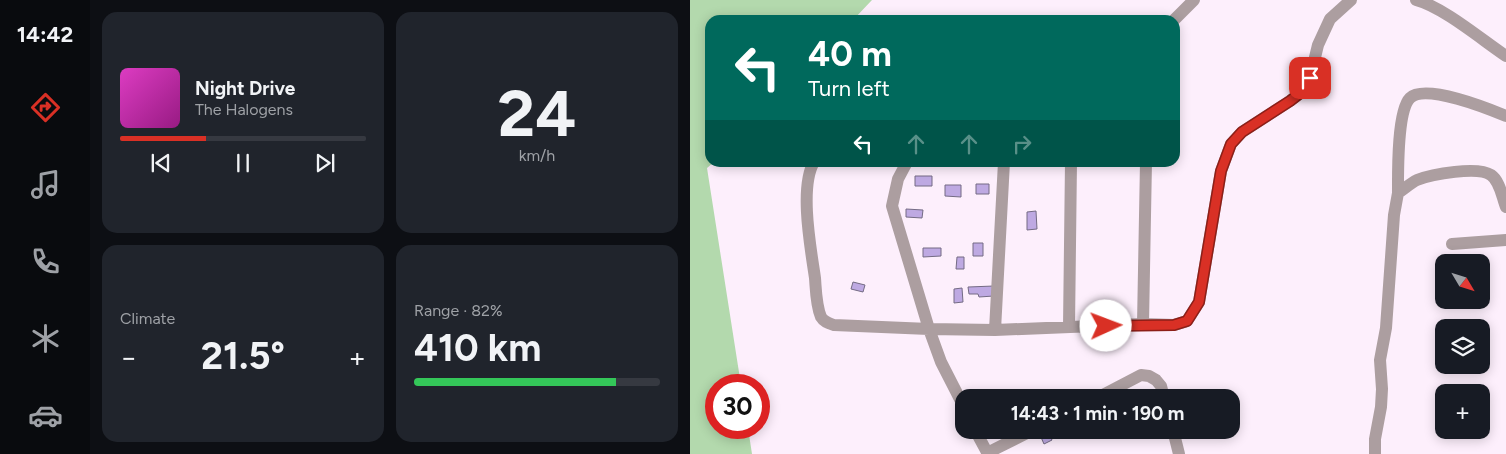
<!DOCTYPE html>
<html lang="en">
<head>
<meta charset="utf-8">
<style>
	:root { --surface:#171b24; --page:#20242c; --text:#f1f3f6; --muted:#9ea1a6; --line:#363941; --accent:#d93025 }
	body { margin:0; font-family:Figtree,sans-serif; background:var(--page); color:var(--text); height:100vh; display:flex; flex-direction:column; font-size:19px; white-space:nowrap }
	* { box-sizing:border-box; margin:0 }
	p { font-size:16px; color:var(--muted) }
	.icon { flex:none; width:28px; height:28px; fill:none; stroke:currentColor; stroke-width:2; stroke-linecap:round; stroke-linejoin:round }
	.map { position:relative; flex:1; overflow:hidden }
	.panel { display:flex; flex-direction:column; gap:12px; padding:12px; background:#0d0f14; width:600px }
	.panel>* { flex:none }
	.top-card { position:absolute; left:15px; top:15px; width:475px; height:152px; border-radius:15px; box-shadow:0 2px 12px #0003; background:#00695c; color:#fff; overflow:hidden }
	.needle { width:32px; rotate:128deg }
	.controls { position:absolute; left:745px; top:254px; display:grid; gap:10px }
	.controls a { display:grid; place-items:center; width:55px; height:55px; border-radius:10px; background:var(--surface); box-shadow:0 2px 12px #0003; font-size:25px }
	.speed { position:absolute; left:15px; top:374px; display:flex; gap:10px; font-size:25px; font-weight:700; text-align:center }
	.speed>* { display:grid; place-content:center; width:65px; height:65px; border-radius:50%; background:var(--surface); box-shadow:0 2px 12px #0003; line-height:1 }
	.speed .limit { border:8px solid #d22; background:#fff; color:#111 }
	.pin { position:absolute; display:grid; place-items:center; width:42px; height:42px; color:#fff; margin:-21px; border-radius:10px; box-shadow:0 2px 8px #0006 }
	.me { position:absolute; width:55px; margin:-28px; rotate:88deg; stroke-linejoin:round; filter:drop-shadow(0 0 4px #0008) }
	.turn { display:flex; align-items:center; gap:18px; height:105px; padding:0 20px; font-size:22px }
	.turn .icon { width:65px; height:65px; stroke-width:2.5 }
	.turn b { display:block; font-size:35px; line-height:42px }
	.lanes { display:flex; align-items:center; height:48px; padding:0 20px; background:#0003; justify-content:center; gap:25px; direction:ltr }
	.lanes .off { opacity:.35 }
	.big { font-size:38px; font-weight:700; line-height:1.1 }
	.panel .tile { flex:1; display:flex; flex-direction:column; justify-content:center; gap:8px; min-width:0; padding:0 18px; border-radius:15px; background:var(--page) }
	.panel .dial { align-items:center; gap:0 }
	.dial b { font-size:65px; line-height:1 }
	.song { display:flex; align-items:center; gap:15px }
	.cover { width:60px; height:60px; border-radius:8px; background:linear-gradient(135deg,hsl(310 70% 55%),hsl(310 70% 35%)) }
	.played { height:5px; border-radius:2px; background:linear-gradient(90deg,var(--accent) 35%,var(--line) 35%) }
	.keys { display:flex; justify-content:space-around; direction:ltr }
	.heat { display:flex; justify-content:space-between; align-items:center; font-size:28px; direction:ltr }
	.charge { height:8px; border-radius:4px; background:linear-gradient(90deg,#34c759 82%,var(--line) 0) }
	.panel .tiles { flex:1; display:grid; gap:12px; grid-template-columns:repeat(2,1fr) }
	.trip { position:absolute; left:265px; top:389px; width:285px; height:50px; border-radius:15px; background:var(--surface); box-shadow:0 2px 12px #0003; font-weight:700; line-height:50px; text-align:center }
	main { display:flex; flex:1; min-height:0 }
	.menu { display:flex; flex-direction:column; width:90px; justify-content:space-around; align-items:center; background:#090b0e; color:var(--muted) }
	.menu .icon { width:35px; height:35px }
	.menu .current { color:var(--accent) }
	.menu b { font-size:22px; color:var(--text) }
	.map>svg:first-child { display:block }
	.green { fill:#b3d9ad }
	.building { fill:#bea9e2; stroke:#746b84 }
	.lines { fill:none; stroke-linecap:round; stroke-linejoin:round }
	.minor { stroke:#ac9ea0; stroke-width:12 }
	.route-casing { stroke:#8d1f18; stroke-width:12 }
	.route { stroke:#d93025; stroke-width:9 }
</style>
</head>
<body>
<main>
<nav class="menu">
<b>14:42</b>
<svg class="icon current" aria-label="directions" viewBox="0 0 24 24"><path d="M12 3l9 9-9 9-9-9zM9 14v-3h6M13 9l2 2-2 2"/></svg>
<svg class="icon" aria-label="music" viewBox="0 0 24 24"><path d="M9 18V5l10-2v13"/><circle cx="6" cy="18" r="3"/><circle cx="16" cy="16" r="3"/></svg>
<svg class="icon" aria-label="phone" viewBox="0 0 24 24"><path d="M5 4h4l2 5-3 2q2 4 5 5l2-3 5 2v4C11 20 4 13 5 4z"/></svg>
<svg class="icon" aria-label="climate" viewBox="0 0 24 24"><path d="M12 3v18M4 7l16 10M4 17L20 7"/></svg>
<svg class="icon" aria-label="car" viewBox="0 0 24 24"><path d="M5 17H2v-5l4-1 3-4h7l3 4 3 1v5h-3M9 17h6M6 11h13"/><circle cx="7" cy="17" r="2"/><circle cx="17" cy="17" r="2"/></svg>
</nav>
<section class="panel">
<div class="tiles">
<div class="tile">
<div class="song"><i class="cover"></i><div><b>Night Drive</b><p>The Halogens</p></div></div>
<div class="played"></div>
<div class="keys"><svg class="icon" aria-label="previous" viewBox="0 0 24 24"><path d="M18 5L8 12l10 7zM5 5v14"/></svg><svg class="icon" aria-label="pause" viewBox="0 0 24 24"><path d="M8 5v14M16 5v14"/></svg><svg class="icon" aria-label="next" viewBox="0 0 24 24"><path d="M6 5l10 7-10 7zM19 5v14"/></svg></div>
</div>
<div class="tile dial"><b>24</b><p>km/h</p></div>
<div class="tile"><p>Climate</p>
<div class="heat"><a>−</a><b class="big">21.5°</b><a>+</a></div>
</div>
<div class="tile"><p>Range · 82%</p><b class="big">410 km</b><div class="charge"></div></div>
</div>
</section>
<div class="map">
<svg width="816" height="454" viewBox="0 0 816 454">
	<rect width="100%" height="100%" fill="#fdeffc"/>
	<!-- green -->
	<path class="green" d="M0,0h182l-19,20h-143v142l3,1 -6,5 34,217h-25v43h32l4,26h-62z"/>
	<!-- building -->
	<path class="building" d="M225,176h17v10h-17z
		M286,184h13v10h-13z
		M255,185h16v12l-16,-1z
		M216,209l17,1 -1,8 -16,-1z
		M346,211l1,18 -10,1v-18z
		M283,243h10v13h-10z
		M233,248h18v8l-18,1z
		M267,257h7v12h-8z
		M163,282l12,3 -2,7 -12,-3z
		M304,286v10l-15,1 -1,-3h-9l-1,-7z
		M272,288l1,14 -9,1v-14z
		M358,432l4,8 -8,4 -4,-9z"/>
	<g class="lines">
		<!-- minor -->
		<path class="minor" d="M726,0c27,7 66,40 90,56
			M484,20l20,-20
			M124,162c-15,25 -3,88 1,116 1,13 1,27 6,39 3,5 7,6 13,8l95,4 66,1 148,-6 31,1 13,-4 12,-19 22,-131 10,-27 11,-12 48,-31 13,-10 7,-13 8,-33 12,-26 21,-19
			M217,162l-9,17 -6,27 37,123 12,33 23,45
			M708,193c0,-19 -1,-82 12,-95 15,-15 79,11 96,18
			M762,244l54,-4
			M453,324l3,-162
			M379,327l2,-165
			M305,330l9,-168
			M407,398l44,-23 8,1 7,4 5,6 3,12
			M285,430l13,24
			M483,430l6,24
			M297,453l46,-23
			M685,454v-15l6,-32 1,-18 -2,-29 6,-32 8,-113 4,-22c6,-4 13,-10 19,-13 15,-6 61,-14 74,-5 9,6 11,22 15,32"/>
	</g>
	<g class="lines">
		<!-- route casing -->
		<g class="route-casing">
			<path id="route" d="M416,326l68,-1 13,-4 12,-19 22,-131 10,-27 11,-12 48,-31 13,-10 7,-13"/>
		</g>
		<!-- route -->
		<use href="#route" class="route"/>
	</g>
</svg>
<div class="controls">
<a><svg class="needle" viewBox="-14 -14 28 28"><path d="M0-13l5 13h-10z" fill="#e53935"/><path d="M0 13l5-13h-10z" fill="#9ea1a6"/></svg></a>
<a><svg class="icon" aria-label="layers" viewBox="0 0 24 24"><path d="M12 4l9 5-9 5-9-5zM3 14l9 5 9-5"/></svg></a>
<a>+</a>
</div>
<div class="speed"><div class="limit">30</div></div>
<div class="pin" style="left:620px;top:78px;background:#d93025"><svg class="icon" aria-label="arrive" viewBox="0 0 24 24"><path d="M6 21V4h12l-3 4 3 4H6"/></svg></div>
<svg class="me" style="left:416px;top:326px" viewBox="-20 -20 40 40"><circle r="19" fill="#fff"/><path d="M0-13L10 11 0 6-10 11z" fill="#d93025"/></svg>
<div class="trip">14:43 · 1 min · 190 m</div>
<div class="top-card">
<div class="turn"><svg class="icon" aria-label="left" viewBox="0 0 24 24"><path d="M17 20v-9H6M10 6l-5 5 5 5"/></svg><div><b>40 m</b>Turn left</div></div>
<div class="lanes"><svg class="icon" aria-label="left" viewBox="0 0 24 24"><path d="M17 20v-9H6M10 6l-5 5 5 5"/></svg><svg class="icon off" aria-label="ahead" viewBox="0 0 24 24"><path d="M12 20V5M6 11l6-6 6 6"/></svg><svg class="icon off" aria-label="ahead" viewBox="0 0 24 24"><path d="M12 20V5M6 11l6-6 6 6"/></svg><svg class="icon off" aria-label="right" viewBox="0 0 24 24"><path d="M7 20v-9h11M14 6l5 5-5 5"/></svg></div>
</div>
</div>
</main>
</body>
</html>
